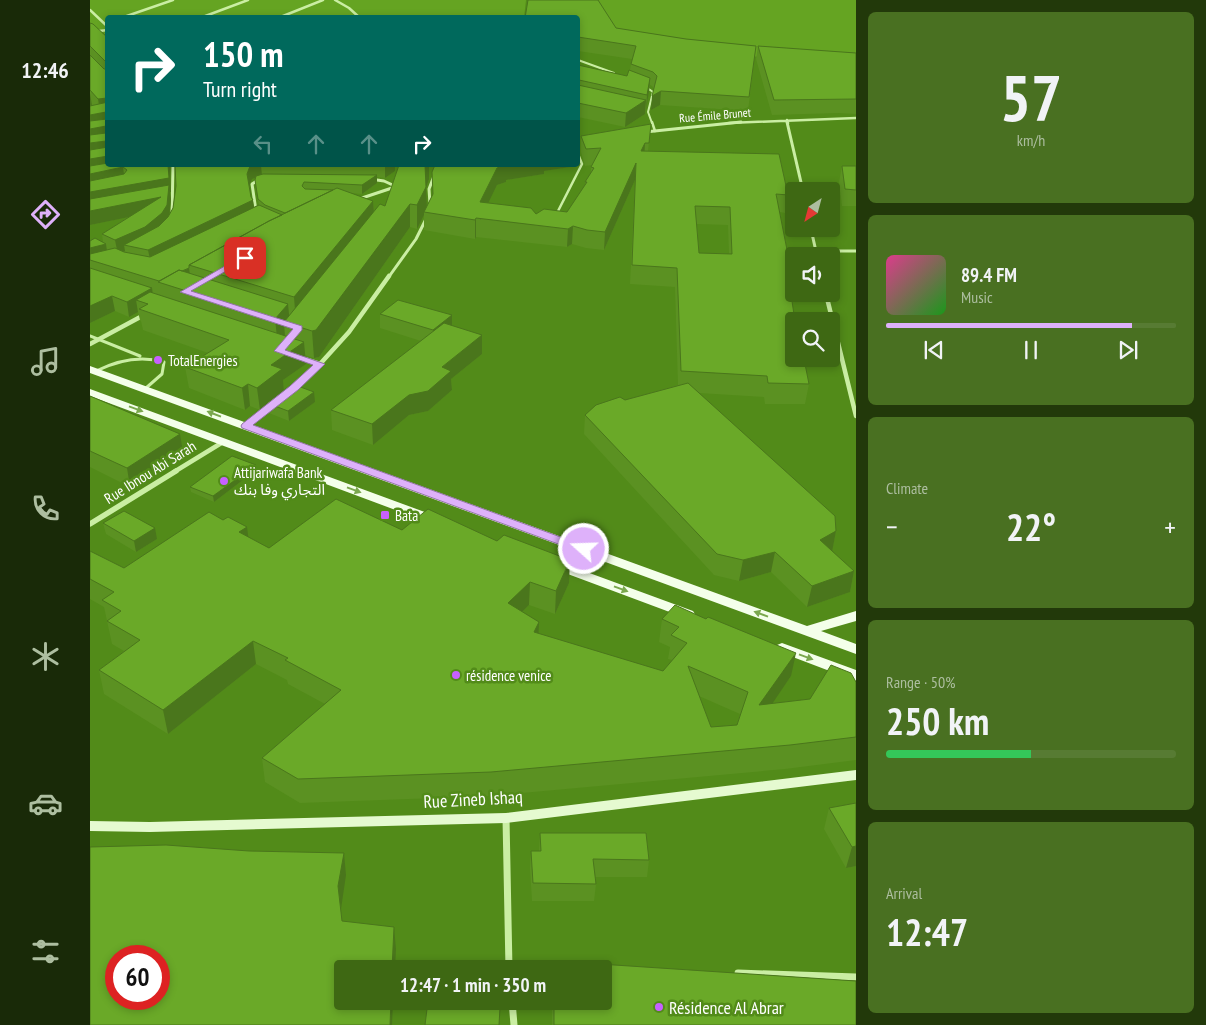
<!DOCTYPE html>
<html lang="en">
<head>
<meta charset="utf-8">
<style>
	:root { --surface:#3e6813; --page:#497021; --text:#f1f3f6; --muted:#adbea0; --line:#577b33; --accent:#deb1fa }
	body { margin:0; font-family:"PT Sans Narrow","Noto Sans Arabic",sans-serif; background:var(--page); color:var(--text); height:100vh; display:flex; flex-direction:column; font-size:19px; white-space:nowrap }
	* { box-sizing:border-box; margin:0 }
	p { font-size:16px; color:var(--muted) }
	.icon { flex:none; width:28px; height:28px; fill:none; stroke:currentColor; stroke-width:2; stroke-linecap:round; stroke-linejoin:round }
	.map { position:relative; flex:1; overflow:hidden }
	.details { display:flex; flex-direction:column; gap:12px; padding:12px; background:#22390a; width:350px }
	.details>* { flex:none }
	.banner { position:absolute; left:15px; top:15px; width:475px; height:152px; border-radius:5px; box-shadow:0 2px 8px #0003; background:#00695c; color:#fff; overflow:hidden }
	.needle { width:32px; rotate:216deg }
	.buttons { position:absolute; left:695px; top:182px; display:grid; gap:10px }
	.buttons a { display:grid; place-items:center; width:55px; height:55px; border-radius:5px; background:var(--surface); box-shadow:0 2px 8px #0003; font-size:25px }
	.speed { position:absolute; left:15px; top:945px; display:flex; gap:10px; font-size:25px; font-weight:700; text-align:center }
	.speed>* { display:grid; place-content:center; width:65px; height:65px; border-radius:50%; background:var(--surface); box-shadow:0 2px 8px #0003; line-height:1 }
	.speed .limit { border:8px solid #d22; background:#fff; color:#111 }
	.pin { position:absolute; display:grid; place-items:center; width:42px; height:42px; color:#fff; margin:-21px; border-radius:10px; box-shadow:0 2px 8px #0006 }
	.me { position:absolute; width:55px; margin:-28px; rotate:290deg; stroke-linejoin:round; filter:drop-shadow(0 0 4px #0008) }
	.turn { display:flex; align-items:center; gap:18px; height:105px; padding:0 15px; font-size:22px }
	.turn .icon { width:65px; height:65px; stroke-width:2.5 }
	.turn b { display:block; font-size:35px; line-height:42px }
	.lanes { display:flex; align-items:center; height:48px; padding:0 15px; background:#0003; justify-content:center; gap:25px; direction:ltr }
	.lanes .off { opacity:.35 }
	.big { font-size:38px; font-weight:600; line-height:1.1 }
	.details .widget { flex:1; display:flex; flex-direction:column; justify-content:center; gap:8px; min-width:0; padding:0 18px; border-radius:8px; background:var(--page) }
	.details .dial { align-items:center; gap:0 }
	.dial b { font-size:65px; line-height:1 }
	.song { display:flex; align-items:center; gap:15px }
	.cover { width:60px; height:60px; border-radius:8px; background:linear-gradient(135deg,hsl(330 70% 55%),hsl(120 70% 35%)) }
	.played { height:5px; border-radius:2px; background:linear-gradient(90deg,var(--accent) 85%,var(--line) 85%) }
	.keys { display:flex; justify-content:space-around; direction:ltr }
	.heat { display:flex; justify-content:space-between; align-items:center; font-size:28px; direction:ltr }
	.charge { height:8px; border-radius:4px; background:linear-gradient(90deg,#34c759 50%,var(--line) 0) }
	.trip { position:absolute; left:244px; top:960px; width:278px; height:50px; border-radius:5px; background:var(--surface); box-shadow:0 2px 8px #0003; font-weight:600; line-height:50px; text-align:center }
	main { display:flex; flex:1; min-height:0 }
	.dock { display:flex; flex-direction:column; width:90px; justify-content:space-around; align-items:center; background:#192a08; color:var(--muted) }
	.dock .icon { width:35px; height:35px }
	.dock .selected { color:var(--accent) }
	.dock b { font-size:22px; color:var(--text) }
	.map>svg:first-child { display:block }
	.green { fill:#65a422 }
	.lines { fill:none; stroke-linecap:round; stroke-linejoin:round }
	.lane-far2 { stroke:#caeea3; stroke-width:2 }
	.lane-far1 { stroke:#caeea3; stroke-width:2.5 }
	.lane { stroke:#caeea3; stroke-width:3 }
	.street-far4 { stroke:#caeea3; stroke-width:2.5 }
	.street-far3 { stroke:#caeea3; stroke-width:3 }
	.street-far2 { stroke:#caeea3; stroke-width:4.5 }
	.street-far1 { stroke:#caeea3; stroke-width:5.5 }
	.street { stroke:#caeea3; stroke-width:7 }
	.secondary { fill:#e5fad0; fill-rule:evenodd }
	.primary { fill:#f4ffea; fill-rule:evenodd }
	.wall { fill:#5b9122; fill-rule:evenodd }
	.shaded-wall { fill:#4a761c }
	.building { fill:#6aa928; stroke:#4a761c; fill-rule:evenodd }
	.oneway { fill:#7aa84d }
	.route { fill:#deb1fa; stroke:#9073a2 }
	.poi-dot { fill:#c760ff; stroke:#528b19; stroke-width:2 }
	.labels { text-anchor:middle; dominant-baseline:central; stroke-width:5; stroke-linejoin:round; paint-order:stroke }
	.far-street-label { font-size:12px; fill:#fff; stroke:#528b19 }
	.poi-label { font-size:15px; fill:#fff; stroke:#528b19; text-anchor:start }
	.street-label { font-size:15px; fill:#fff; stroke:#528b19 }
	.near-street-label { font-size:18px; fill:#fff; stroke:#528b19 }
	.near-poi-label { font-size:18px; fill:#fff; stroke:#528b19; text-anchor:start }
</style>
</head>
<body>
<main>
<nav class="dock">
<b>12:46</b>
<svg class="icon selected" aria-label="directions" viewBox="0 0 24 24"><path d="M12 3l9 9-9 9-9-9zM9 14v-3h6M13 9l2 2-2 2"/></svg>
<svg class="icon" aria-label="music" viewBox="0 0 24 24"><path d="M9 18V5l10-2v13"/><circle cx="6" cy="18" r="3"/><circle cx="16" cy="16" r="3"/></svg>
<svg class="icon" aria-label="phone" viewBox="0 0 24 24"><path d="M5 4h4l2 5-3 2q2 4 5 5l2-3 5 2v4C11 20 4 13 5 4z"/></svg>
<svg class="icon" aria-label="climate" viewBox="0 0 24 24"><path d="M12 3v18M4 7l16 10M4 17L20 7"/></svg>
<svg class="icon" aria-label="car" viewBox="0 0 24 24"><path d="M5 17H2v-5l4-1 3-4h7l3 4 3 1v5h-3M9 17h6M6 11h13"/><circle cx="7" cy="17" r="2"/><circle cx="17" cy="17" r="2"/></svg>
<svg class="icon" aria-label="filters" viewBox="0 0 24 24"><path d="M4 7h16M4 17h16"/><circle cx="9" cy="7" r="2"/><circle cx="15" cy="17" r="2"/></svg>
</nav>
<div class="map">
<svg width="766" height="1025" viewBox="0 0 766 1025">
	<rect width="100%" height="100%" fill="#528b19"/>
	<!-- green -->
	<path class="green" d="M0,0h436l-2,18h-416l-1,23 -17,-18z
		M505,0h261v65l-143,-12 -94,-13z"/>
	<g class="lines">
		<!-- lane-far2 -->
		<path class="lane-far2" d="M488,60l36,13
			M556,87l7,5 -5,20 4,11"/>
		<!-- lane-far1 -->
		<path class="lane-far1" d="M562,122l3,9
			M466,215l26,-51 -4,-10"/>
		<!-- lane -->
		<path class="lane" d="M0,336l50,20
			M6,371c22,-11 44,-16 68,-9l-2,12 -16,14"/>
		<!-- street-far4 -->
		<path class="street-far4" d="M245,0l14,8 11,10
			M0,10l18,17
			M31,18l52,-18
			M110,18l48,-18
			M188,18l45,-18
			M0,32l18,-2
			M697,120l1,3
			M639,123l127,-5"/>
		<!-- street-far3 -->
		<path class="street-far3" d="M697,122l16,69
			M555,132l96,-10
			M280,179l14,2 13,6
			M269,199l39,-13
			M340,204l-1,-15 5,-13
			M166,211l-4,-27 8,-5
			M82,214l1,-49
			M721,229l6,27
			M726,251h40
			M298,278l28,-39 11,-22"/>
		<!-- street-far2 -->
		<path class="street-far2" d="M736,294l30,122
			M0,344l54,-29
			M211,358l19,6
			M203,389l27,-25 29,-32 40,-56
			M156,426l27,-21
			M84,472l49,-30"/>
		<!-- street-far1 -->
		<path class="street-far1" d="M0,524l86,-53"/>
		<!-- street -->
		<path class="street" d="M416,818l3,151
			M419,966l50,1
			M648,973l118,4
			M422,1001l2,24"/>
		<!-- secondary -->
		<path class="secondary" d="M766,770v10l-350,43 -356,9 -60,-1v-10l60,1 356,-9z"/>
		<!-- primary -->
		<path class="primary" d="M0,366l717,260 49,-15v10l-35,10 35,13v10l-766,-281z
			M0,389l351,129 2,3 -6,4 -4,-1 -343,-128z
			M464,560l139,51 2,3 -2,3h-10l-134,-50 -2,-3 2,-3z
			M692,643l74,27v11l-79,-30 -2,-3 2,-3z"/>
	</g>
	<!-- wall -->
	<path class="wall" d="M488,18l38,10 70,11 70,7 -8,65 -88,-6 -9,5 3,-21 -2,-3 -2,-1 -5,29 -20,13 -47,-10v-52l49,11 3,-6 1,-6 1,-5 -54,-8z
		M0,23l18,15v127h62l1,27h-1l1,7 -2,16 4,-7 3,-22 -1,-21h220v6l-10,7 -8,-1v6l-15,11 -11,-1 22,8 1,10 11,-5 44,-27 -3,9v19l7,-12 -1,-23 147,-8 -2,2 -33,5v3l-38,6v2l-9,3 -9,18 48,11 31,-2 18,-27v-3l6,-9v-6l1,-2 -7,1 -4,-14v-16l70,-12 -3,27 140,44 -3,18 -5,-1 12,63 -2,13 4,71 15,25 -4,20h-40l-1,-7 -65,-4 137,138 -4,20 22,20 -4,21 -43,15 -36,-35 -32,9 -25,-6 -130,-141 1,-19 40,-15 53,-15 -3,-98 -45,-3 5,-104 -31,70 -18,-2 -14,-4 -5,3 -91,-10 -1,2 -51,-9v-15l-7,14 -7,-2 -91,130 -5,1 -9,-3 1,9 -23,16 1,10 7,-2 24,14 -26,19 -20,-8 -1,-9 -8,6 -10,-4 -5,4 -56,-22 -4,-21 23,-14 -65,-23 -2,-9 -1,-1 -2,-8 -9,5 -14,-6 -25,12v-82l13,1 -1,-8 26,-17 -38,8zM165,178l1,10 3,17 -5,2 -3,-10 -2,-11 3,-7zM607,224l31,1 1,29 -30,-1z
		M668,46l98,7v61l-18,-1 -66,2 -16,-56z
		M752,166h14v40h-14l-3,-24z
		M290,314l72,12 30,28 -31,25 1,11 -24,21 -19,4 -36,30 -41,-15 -1,-20 90,-69 -41,-13z
		M0,396l93,56 -53,35 -40,-20z
		M166,470l-42,32 -23,-10 -1,-5z
		M13,523l54,16 -21,13 -30,-18z
		M312,530l167,53 -14,31 -26,-9 -7,7 17,22 124,37 9,-11 -4,-1 2,-12 -11,-5 3,-23 129,57 -19,27 38,-4 46,-17v78l-71,9 -295,27 -190,7 -35,-21 -3,-24 63,-54 -37,-20 -1,-4 -31,-16 -88,70 -64,-40 -5,-24 25,-19 -12,-7 -8,-37 -14,-8v-48l34,17 125,-31 20,11zM609,696l41,18 -3,11 -26,2z
		M766,803v63l-10,2 -22,-39 5,-21z
		M450,833l109,27 -2,17h-52l1,7 -2,17h-62l-2,-33 1,-17h8z
		M464,961l302,20v44h-304v-24h50v-32h-49z"/>
	<!-- shaded-wall -->
	<path class="shaded-wall" d="M560,78l-1,13 -3,18 1,-14z
		M571,91l-1,14 -9,5 1,-14z
		M0,93l3,19 -3,1z
		M17,98l1,5 -8,8 -2,-12z
		M556,100l-1,14 -20,13 1,-14z
		M16,112l2,10 -18,6v-13z
		M16,126l2,10 -18,6v-13z
		M16,141l2,10 -18,6v-14z
		M555,143l-1,16 -3,-8z
		M489,147v17l-2,2 -33,5v3l-38,6v2l-9,3 -17,35v-18l17,-34 9,-3h72v-16z
		M18,156v9l-18,8v-14z
		M546,163l-1,17 -31,70 1,-18z
		M78,165h2l1,27h-1l1,7 -2,20 -5,8 -40,18 1,6 -7,4 -3,-15 53,-48 -78,14v-14z
		M164,165h7l1,11 -10,3 -3,8 -2,-13 3,-8z
		M295,165h10v6l-10,7z
		M334,165h5v14l-3,9 1,22 -3,2v3l-7,14v-24z
		M33,167l2,14 -35,7v-14z
		M287,175v8l-15,11v-9z
		M71,197l2,13 -73,15v-14z
		M163,200l2,14 -104,50 -3,-14z
		M283,201l2,24 -79,98 -2,-26z
		M320,204v23l-91,130 -5,1 -2,-27z
		M386,218v19l-1,2v-19z
		M483,226l-1,18 -5,3 1,-18z
		M16,244l2,14 -18,2v-12z
		M99,268l2,14h-29z
		M62,288l2,14 -6,2 -12,-4 2,12 -9,5 -2,-15z
		M22,296l3,15 -25,12v-17z
		M198,304l2,20 -6,-2 1,15 -7,9 -3,-27z
		M362,315v15l-19,14v-14z
		M392,335v19l-31,25 1,11 -24,21 -19,4 -36,30 -1,-21z
		M214,342l2,22 -23,16 1,11 -24,19 -3,-22 14,-23z
		M158,384l2,22 -5,4 -3,-22z
		M224,392l1,10 -26,19 -1,-10z
		M90,434l3,18 -53,35 -3,-19z
		M166,465v5l-42,32 -1,-6z
		M157,527l3,23 -11,-18z
		M65,528l2,11 -21,13 -2,-11z
		M746,531l-4,21 -12,-12z
		M685,552l-4,20 -32,9 4,-21z
		M480,560l-1,23 -14,31 1,-23z
		M764,571l-4,21 -43,15 5,-21z
		M440,582l-1,23 -22,22 1,-24z
		M449,622l-1,23 -4,-13z
		M163,641l3,23 -88,70 -5,-24z
		M706,653l-5,23 -36,53 4,-24z
		M766,846v20l-10,2 6,-21z
		M254,853l2,22 -5,34 -3,-23z
		M304,927l2,22 -1,20h-3z
		M301,1001h2l-1,24h-2z"/>
	<!-- building -->
	<path class="building" d="M438,0h70l18,28 70,11 70,7 -7,51 -88,-6 -9,5 5,-20 -4,-4 -22,-8 5,-18 -58,-9v-19h-53z
		M0,23l3,1 15,14v26l-18,-18z
		M668,46l98,7v46l-82,1z
		M0,55l14,14h4v31l-1,-2 -9,1 -8,-9z
		M488,65l49,11 2,-6 21,8 -3,17 -68,-15 -1,1z
		M488,84v1l68,15 -20,13 -48,-10z
		M18,102v11l-2,-1 -16,3v-9z
		M18,118v10l-2,-2 -16,3v-8l17,-2z
		M561,124l-2,19h-4l-4,8 138,3 9,41 -12,-1 16,81h-4l7,46h-1v38h10l5,25 -41,-1 -1,-7 -86,-5 -4,-103 -45,-3 4,-102 -31,69 -18,-2 -14,-4 -5,3 -92,-11 -1,2 -51,-8 9,-18 -1,-22 3,-7h71l-9,3 -17,34 51,6 5,6 8,-5 23,3 20,-30h-2l9,-14 -3,-1 10,-19 -15,1 -5,-13zM605,206l35,1 2,47 -33,-1z
		M18,131v11l-2,-1 -16,2v-8l16,-2z
		M18,147v9l-18,3v-9z
		M18,163v2h60l1,13 -79,14v-11l34,-7 3,-4 -4,-3 -33,7v-8z
		M85,165h79l-4,1 -3,8 4,23 2,3 -105,50 -24,-5 35,-19 9,-9 5,-9 3,-22z
		M309,165h26l1,22 -9,18 -7,-1 -94,126 -4,1 -28,-9 96,-118 5,2z
		M752,166h14v24l-11,-1z
		M173,174l114,1 -15,10 -58,-3 -2,4 3,3 28,1 -48,23 -20,-8 -7,-6 -3,-19 1,-4z
		M79,185l-2,20 -5,8 -17,14 -30,13 -13,-6 59,-37 -71,14v-12z
		M247,188l36,13 -79,96 -105,-32 80,-44z
		M169,205l23,10 -13,6 -80,44v3l-7,3 -3,-1 -20,11 -69,-21v-6l25,-6 9,4 26,5z
		M5,238l11,6 -16,4v-7z
		M0,268l62,20 -25,14 -15,-6 -22,10z
		M89,270l109,34 -13,15 -117,-37z
		M60,292l154,50 -33,23 11,4 -25,19 -9,-4 -6,4 -57,-21 44,-27 -90,-31 9,-5 -12,-4z
		M308,300l54,15 -19,15 -53,-16z
		M354,323l38,12 -40,32 9,4 -23,20 -19,4 -37,29 -41,-14z
		M598,383l147,133 1,15 -16,9 34,31 -42,15 -37,-34 -32,8 -26,-6 -132,-139 11,-10 24,-8 5,3z
		M201,385l-5,8 9,-8 19,7 -26,19 -21,-8z
		M0,396l90,38 -53,34 -37,-17z
		M142,456l24,9 -43,31 -23,-9z
		M246,499l66,31 26,-21 69,32 7,-6 66,25 -14,31 -26,-9 -22,21 31,19 -5,10 129,39 24,-28 -16,-8 8,-8 -17,-8 13,-14 31,14 2,-2 88,36 -37,52 51,-6 21,-34 20,8 5,9v55l-66,8 -299,27 -193,7 -36,-21 79,-68 -56,-30 3,-2 -35,-17 -90,69 -64,-40 41,-30 -33,-19 14,-10 -19,-11 12,-8 -24,-13v-28l34,17 85,-56 14,8 5,-3 19,10 -8,5 30,16zM598,666l60,26 -11,33 -26,2z
		M34,511l31,17 -21,13 -31,-18z
		M766,803v43l-4,1 -23,-39z
		M450,833h106l3,27 -56,-1 3,25 -63,-1 -2,-32h10z
		M76,845l83,6 95,2 -6,33 4,35 52,6 -2,42h-50v32h49l-1,24h-300v-178zM26,956h43v43h-43z
		M464,961l302,20v44h-302v-24h48v-32h-48z
		M338,1001h10l62,7 -1,17h-74z"/>
	<!-- one-way arrows -->
	<defs><path id="oneway-solid" d="M-6-.8H1V-3.2L6.5 0L1 3.2V.8H-6Z" transform="scale(1.25)"/></defs>
	<g class="oneway">
		<use href="#oneway-solid" transform="translate(46 409) rotate(20)"/>
		<use href="#oneway-solid" transform="translate(124 414) rotate(-159)"/>
		<use href="#oneway-solid" transform="translate(264 490) rotate(20)"/>
		<use href="#oneway-solid" transform="translate(531 589) rotate(20)"/>
		<use href="#oneway-solid" transform="translate(671 614) rotate(-160)"/>
		<use href="#oneway-solid" transform="translate(716 657) rotate(20)"/>
	</g>
	<!-- route -->
	<path class="route" d="M152,256l7,2 -58,33 111,35v4l-17,20 40,14 -27,26 -45,35 335,122 2,2 -2,3h-8l-338,-124 -1,-2 1,-2 48,-38 23,-21 -39,-14 19,-22 -113,-37z"/>
	<!-- markers -->
	<g class="poi-dot">
		<circle cx="68" cy="360" r="5"/>
		<circle cx="134" cy="481" r="5"/>
		<rect x="290" y="510" width="10" height="10" rx="2.5"/>
		<circle cx="366" cy="675" r="5"/>
		<circle cx="569" cy="1007" r="5"/>
	</g>
	<g class="labels">
		<!-- far-street labels -->
		<g class="far-street-label">
			<text transform="translate(625 115) rotate(-5)">Rue Émile Brunet</text>
		</g>
		<!-- poi labels -->
		<g class="poi-label">
			<text x="78" y="360">TotalEnergies</text>
			<text x="144" y="472">Attijariwafa Bank<tspan x="144" dy="17">التجاري وفا بنك</tspan></text>
			<text x="305" y="515">Bata</text>
			<text x="376" y="675">résidence venice</text>
		</g>
		<!-- street labels -->
		<g class="street-label">
			<text transform="translate(60 472) rotate(-32)">Rue Ibnou Abi Sarah</text>
		</g>
		<!-- near-street labels -->
		<g class="near-street-label">
			<text transform="translate(383 799) rotate(-3)">Rue Zineb Ishaq</text>
		</g>
		<!-- near-poi labels -->
		<g class="near-poi-label">
			<text x="579" y="1007">Résidence Al Abrar</text>
		</g>
	</g>
</svg>
<div class="buttons">
<a><svg class="needle" viewBox="-14 -14 28 28"><path d="M0-13l5 13h-10z" fill="#e53935"/><path d="M0 13l5-13h-10z" fill="#adbea0"/></svg></a>
<a><svg class="icon" aria-label="sound" viewBox="0 0 24 24"><path d="M4 9h4l5-4v14l-5-4H4zM17 9q2 3 0 6"/></svg></a>
<a><svg class="icon" aria-label="search" viewBox="0 0 24 24"><circle cx="10" cy="10" r="6"/><path d="M15 15l6 6"/></svg></a>
</div>
<div class="speed"><div class="limit">60</div></div>
<div class="pin" style="left:155px;top:258px;background:#d93025"><svg class="icon" aria-label="arrive" viewBox="0 0 24 24"><path d="M6 21V4h12l-3 4 3 4H6"/></svg></div>
<svg class="me" style="left:494px;top:549px" viewBox="-20 -20 40 40"><circle r="17" fill="#deb1fa" stroke="#fff" stroke-width="3"/><path d="M0-11L8 9 0 5-8 9z" fill="#fff"/></svg>
<div class="trip">12:47 · 1 min · 350 m</div>
<div class="banner">
<div class="turn"><svg class="icon" aria-label="right" viewBox="0 0 24 24"><path d="M7 20v-9h11M14 6l5 5-5 5"/></svg><div><b>150 m</b>Turn right</div></div>
<div class="lanes"><svg class="icon off" aria-label="left" viewBox="0 0 24 24"><path d="M17 20v-9H6M10 6l-5 5 5 5"/></svg><svg class="icon off" aria-label="ahead" viewBox="0 0 24 24"><path d="M12 20V5M6 11l6-6 6 6"/></svg><svg class="icon off" aria-label="ahead" viewBox="0 0 24 24"><path d="M12 20V5M6 11l6-6 6 6"/></svg><svg class="icon" aria-label="right" viewBox="0 0 24 24"><path d="M7 20v-9h11M14 6l5 5-5 5"/></svg></div>
</div>
</div>
<section class="details">
<div class="widget dial"><b>57</b><p>km/h</p></div>
<div class="widget">
<div class="song"><i class="cover"></i><div><b>89.4 FM</b><p>Music</p></div></div>
<div class="played"></div>
<div class="keys"><svg class="icon" aria-label="previous" viewBox="0 0 24 24"><path d="M18 5L8 12l10 7zM5 5v14"/></svg><svg class="icon" aria-label="pause" viewBox="0 0 24 24"><path d="M8 5v14M16 5v14"/></svg><svg class="icon" aria-label="next" viewBox="0 0 24 24"><path d="M6 5l10 7-10 7zM19 5v14"/></svg></div>
</div>
<div class="widget"><p>Climate</p>
<div class="heat"><a>−</a><b class="big">22°</b><a>+</a></div>
</div>
<div class="widget"><p>Range · 50%</p><b class="big">250 km</b><div class="charge"></div></div>
<div class="widget"><p>Arrival</p><b class="big">12:47</b></div>
</section>
</main>
</body>
</html>
